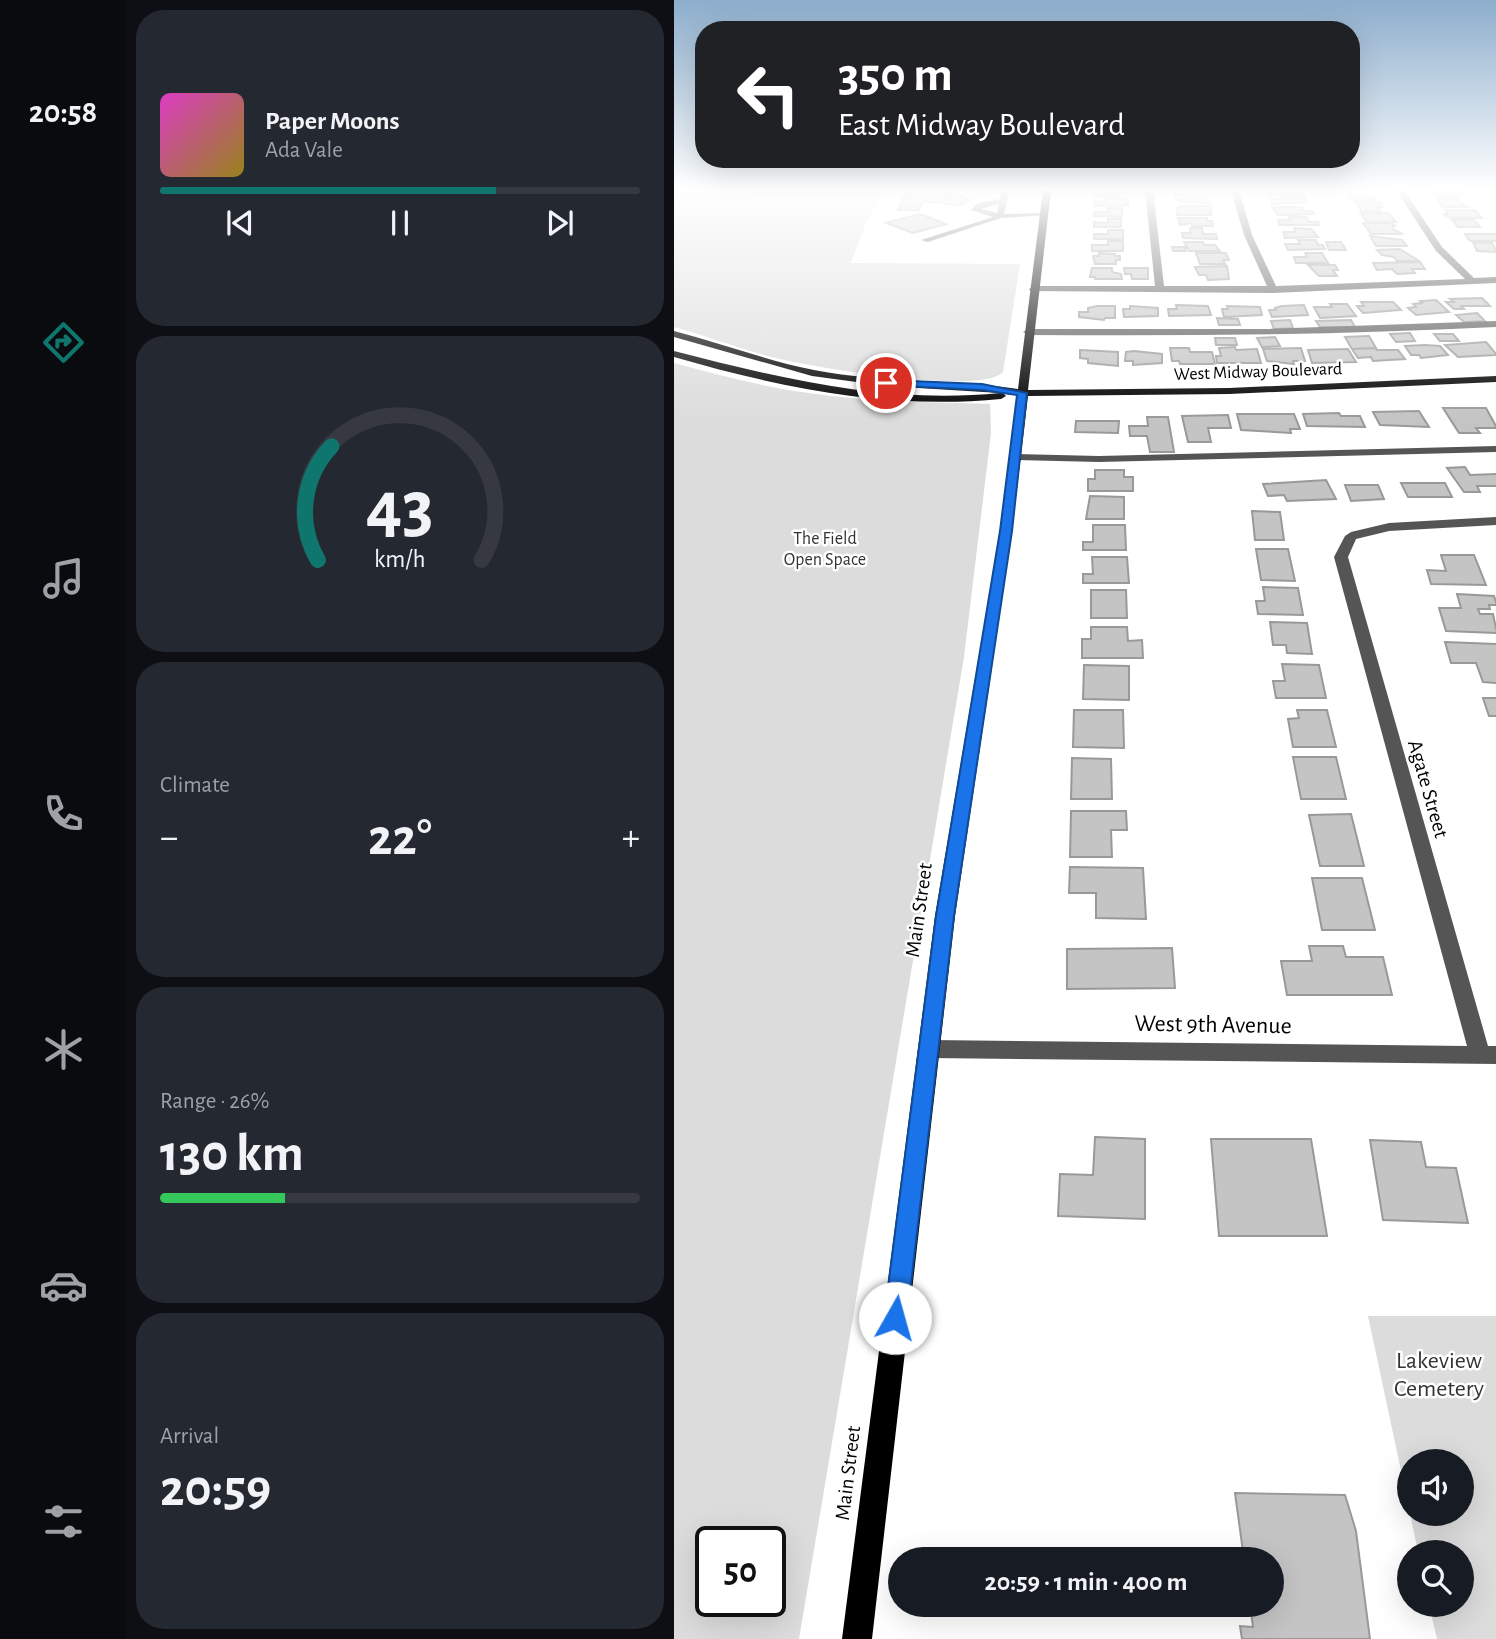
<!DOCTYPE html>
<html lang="en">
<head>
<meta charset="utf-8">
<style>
	:root { --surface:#171b24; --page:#242831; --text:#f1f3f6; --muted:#9ea1a6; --line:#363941; --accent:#0f766e }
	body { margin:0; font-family:"Alegreya Sans",sans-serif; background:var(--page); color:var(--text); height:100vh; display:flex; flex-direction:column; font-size:26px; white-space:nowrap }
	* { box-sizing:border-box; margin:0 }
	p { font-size:23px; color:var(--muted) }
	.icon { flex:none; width:38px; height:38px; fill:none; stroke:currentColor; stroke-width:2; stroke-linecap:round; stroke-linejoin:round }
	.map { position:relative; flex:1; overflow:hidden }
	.side { display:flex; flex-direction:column; gap:10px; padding:10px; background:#0d0f14; width:548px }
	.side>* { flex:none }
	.top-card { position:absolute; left:21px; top:21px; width:665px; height:147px; border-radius:28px; box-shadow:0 7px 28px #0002; background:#202124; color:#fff; overflow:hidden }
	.tools { position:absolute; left:723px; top:1449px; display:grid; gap:14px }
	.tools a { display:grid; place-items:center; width:77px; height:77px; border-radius:50%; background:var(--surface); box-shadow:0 7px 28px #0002; font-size:35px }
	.speed { position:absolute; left:21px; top:1526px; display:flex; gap:14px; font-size:35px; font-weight:700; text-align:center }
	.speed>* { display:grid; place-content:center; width:91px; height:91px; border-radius:50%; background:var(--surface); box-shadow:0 7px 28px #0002; line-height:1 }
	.speed .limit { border:4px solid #111; border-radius:10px; background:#fff; color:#111 }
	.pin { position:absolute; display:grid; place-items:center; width:60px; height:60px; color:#fff; margin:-30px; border:4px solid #fff; border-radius:50%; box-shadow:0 2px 7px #0007 }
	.me { position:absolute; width:77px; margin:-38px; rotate:7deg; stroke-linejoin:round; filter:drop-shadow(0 0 5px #0008) }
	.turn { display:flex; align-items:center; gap:24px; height:147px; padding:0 28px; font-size:32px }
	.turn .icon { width:91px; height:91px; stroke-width:2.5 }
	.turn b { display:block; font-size:49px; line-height:60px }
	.big { font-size:52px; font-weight:700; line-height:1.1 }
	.side .widget { flex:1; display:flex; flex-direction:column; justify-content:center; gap:10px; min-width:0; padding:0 24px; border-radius:28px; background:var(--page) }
	.side .dial { align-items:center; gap:0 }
	.dial svg { height:182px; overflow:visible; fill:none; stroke:var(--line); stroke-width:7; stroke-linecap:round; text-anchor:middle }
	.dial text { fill:var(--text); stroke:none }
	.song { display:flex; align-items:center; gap:21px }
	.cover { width:84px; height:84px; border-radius:10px; background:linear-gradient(135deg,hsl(310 70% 55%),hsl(50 70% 35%)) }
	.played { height:7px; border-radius:4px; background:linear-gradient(90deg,var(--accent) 70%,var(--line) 70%) }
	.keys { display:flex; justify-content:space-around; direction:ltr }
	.heat { display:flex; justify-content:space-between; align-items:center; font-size:38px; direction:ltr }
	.charge { height:10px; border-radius:5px; background:linear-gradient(90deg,#34c759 26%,var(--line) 0) }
	.trip { position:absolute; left:214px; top:1547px; width:396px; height:70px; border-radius:35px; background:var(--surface); box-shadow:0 7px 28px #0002; font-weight:700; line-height:70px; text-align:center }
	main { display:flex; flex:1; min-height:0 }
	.tabs { display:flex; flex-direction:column; width:126px; justify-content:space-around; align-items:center; background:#090b0e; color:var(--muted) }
	.tabs .icon { width:49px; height:49px }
	.tabs .selected { color:var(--accent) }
	.tabs b { font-size:32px; color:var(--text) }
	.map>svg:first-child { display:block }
	.green { fill:#dcdcdc; fill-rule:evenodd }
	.building { fill:#c4c4c4; stroke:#999; stroke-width:2 }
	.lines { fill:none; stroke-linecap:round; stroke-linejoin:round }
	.minor { fill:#555; fill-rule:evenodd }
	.major { fill:#000; fill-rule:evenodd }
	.route { fill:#1a73e8; stroke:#114b97; stroke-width:2 }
	.labels { text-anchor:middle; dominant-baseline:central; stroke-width:5; stroke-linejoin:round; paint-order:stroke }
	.far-street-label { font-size:18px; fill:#000; stroke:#fff }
	.far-park-label { font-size:18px; fill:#333; stroke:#fff }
	.street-label { font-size:21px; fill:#000; stroke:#fff }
	.near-street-label { font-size:24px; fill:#000; stroke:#fff }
	.near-park-label { font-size:24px; fill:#333; stroke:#fff }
</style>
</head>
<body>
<main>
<nav class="tabs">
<b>20:58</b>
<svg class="icon selected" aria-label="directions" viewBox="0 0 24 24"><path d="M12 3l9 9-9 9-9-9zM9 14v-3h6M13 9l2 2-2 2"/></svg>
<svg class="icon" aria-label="music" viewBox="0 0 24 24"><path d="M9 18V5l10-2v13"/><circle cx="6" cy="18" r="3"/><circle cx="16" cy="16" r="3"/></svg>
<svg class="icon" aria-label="phone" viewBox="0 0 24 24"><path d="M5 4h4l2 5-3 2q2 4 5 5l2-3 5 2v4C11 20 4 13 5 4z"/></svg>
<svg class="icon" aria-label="climate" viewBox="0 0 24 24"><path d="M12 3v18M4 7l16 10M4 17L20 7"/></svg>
<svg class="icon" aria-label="car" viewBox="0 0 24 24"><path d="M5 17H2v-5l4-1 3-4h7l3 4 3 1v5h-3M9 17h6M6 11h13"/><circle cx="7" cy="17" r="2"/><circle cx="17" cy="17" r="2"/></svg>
<svg class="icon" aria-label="filters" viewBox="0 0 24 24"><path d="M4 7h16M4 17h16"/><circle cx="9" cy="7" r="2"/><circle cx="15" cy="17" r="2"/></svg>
</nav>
<section class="side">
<div class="widget">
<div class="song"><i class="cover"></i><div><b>Paper Moons</b><p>Ada Vale</p></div></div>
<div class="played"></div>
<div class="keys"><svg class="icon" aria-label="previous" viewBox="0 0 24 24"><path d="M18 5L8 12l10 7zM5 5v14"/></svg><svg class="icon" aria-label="pause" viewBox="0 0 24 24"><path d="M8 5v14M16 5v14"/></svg><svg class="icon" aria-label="next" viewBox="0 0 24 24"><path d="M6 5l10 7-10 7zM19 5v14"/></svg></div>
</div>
<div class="widget dial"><svg viewBox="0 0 100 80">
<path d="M14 69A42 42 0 1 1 86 69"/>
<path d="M14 69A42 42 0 0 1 20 19" stroke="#0f766e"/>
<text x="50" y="56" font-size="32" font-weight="700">43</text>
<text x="50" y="72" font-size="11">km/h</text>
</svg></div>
<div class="widget"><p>Climate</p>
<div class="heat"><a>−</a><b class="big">22°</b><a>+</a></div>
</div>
<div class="widget"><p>Range · 26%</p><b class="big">130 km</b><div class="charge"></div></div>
<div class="widget"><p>Arrival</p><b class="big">20:59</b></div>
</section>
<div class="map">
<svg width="823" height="1639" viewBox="0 0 823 1639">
	<rect width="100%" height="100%" fill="#fff"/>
	<!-- green -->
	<path class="green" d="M0,190h211l-19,33 -15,40 169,1 -17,108c-23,24 -191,-5 -227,-14 -34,-8 -68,-22 -102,-31z
		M0,363c45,12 89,24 135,30 60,9 121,9 181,11l1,29 -27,224 -165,982h-125zM37,1542h59v59h-59z
		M694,1316h128v323h-59l-8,-34h33v-53h-44l-8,-38h52v-53h-53v47z"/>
	<!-- building -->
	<path class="building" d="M433,190h22v3h-9l1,3h-26v-4z
		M626,190l1,4 -5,1 -29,-1 -1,-3z
		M673,190h17l3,7h7l2,4h-23z
		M758,190h28l2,3h-5l2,5h-18z
		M232,192h45l-2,3 12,1 9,4 -10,5 -37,-4 -4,9h-21z
		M501,195h31l4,8 -28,-1 -6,-3z
		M607,196h23l2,6 -34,2 -1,-5h11z
		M433,198l21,1v6l-33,1v-5l12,1z
		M763,199h20l4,5 9,3h-28z
		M682,202h23l3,5h-5l3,4 -18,1z
		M513,206h24v9h-34l1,-8z
		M598,207h30l2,4h8l2,3 -36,1z
		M434,208h14v9l-28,-1v-4h14z
		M771,210h30l7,8h-31l-8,-4h5z
		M687,213h27l8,9h-29z
		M246,214l26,10 -33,9 -27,-10z
		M615,216l17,1 3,5h9l1,3h-40l-1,-5h12z
		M504,218h29v3h5l1,5h-21v-3l-12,2z
		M434,219h13v8h-27v-5l14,1z
		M778,220h22l6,7h-22z
		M689,223h30l2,3h-3l2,4 9,4h-32z
		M516,228h12l1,6h13l1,5 -34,-1 -1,-5h9z
		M620,228l17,1 7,8 -33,1 -2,-6h12z
		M434,230h15v9h-29v-5h14z
		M791,234h32v7h-27z
		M696,236l32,4 5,6h-31z
		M624,240h18l2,5h5l2,4 -37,1 -3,-6h15z
		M434,241h15v10h-31v-6h16z
		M510,242h19l1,3h11l5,6h-31l-1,-3h-3l1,3h-13l-1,-4h15z
		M652,242h15l5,8h-17z
		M799,242l19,1 5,9 -20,-1z
		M726,249l19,12h-22l-3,-4 -12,-2 -5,-5z
		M425,253l16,1v2h5v4h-4v4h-21l-2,-8h6z
		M522,253h30l3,7h-6l2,4h-25z
		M631,253h17l6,10h-32l-2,-6h13z
		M746,262l5,7h-13l3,4 -18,1 -5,-5 -15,1 -4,-7z
		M634,265h27l3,5h-5l4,6h-18z
		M553,266l2,13 -21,1 -2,-5h-7l-4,-8z
		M418,268h20v4l9,2 1,5h-27v-2h-5z
		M450,268h24v11h-16l-1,-5h-6z
		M808,298l8,8h-29l3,3h-10l-8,-7h8l-4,-3z
		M762,300l13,12 -33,3 -8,-7 8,-1 -3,-3 9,-1 -2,-2z
		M687,302h32l8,8 -38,3 -6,-7h7z
		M656,304h17l9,12 -36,2 -6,-11h18z
		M502,305l32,1 3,9 -42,1 -1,-7h9z
		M630,305l4,10 -36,2 -3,-7h7l-1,-2 7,-2z
		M423,306h18v12h-10l-1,2 -25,-3v-5h9v-4z
		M456,306l28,2v8l-34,1 -1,-8h7z
		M553,306l33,1 2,8 -38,2 -2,-8h6z
		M803,313l8,8 -21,1 -8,-7z
		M543,318l21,1 2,6h-21z
		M616,320l3,8 -19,1 -3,-8z
		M677,320l4,7h-35l-4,-6z
		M736,333l5,8 -19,1 -6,-8z
		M760,334h19l6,7h-19z
		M695,336l7,12 -24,1 -7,-12z
		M601,337l5,9 -18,1 -5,-9z
		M541,338h20l2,7h-21z
		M812,342l11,13 -39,2 -13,-12z
		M751,345l15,1 8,9 -27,3 -2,-3h-8l-6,-9z
		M561,347l1,3 21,-1 4,14h-44l-1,-7h5l-2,-8z
		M496,348h19l1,4h22l3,12h-35l-1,-3h-7z
		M627,348l4,13h-12l1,3 -27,-3 -4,-12z
		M701,348l2,2h21l7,9 -32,2 -2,-4 -13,1 -6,-9z
		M674,349l8,13 -44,1 -4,-13z
		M406,350l38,2v14l-30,-3v-4l-8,-1z
		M460,351l28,3v9l-29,2v-4h-8l1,-9z
		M769,408h43l11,20h-21l4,5h-21z
		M745,411l10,16 -49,-2 -7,-13z
		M665,413l2,3h19l5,11 -58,-1 -4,-12z
		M563,414h57l6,15h-10l1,4 -50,-3z
		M554,415l3,13h-23l3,14h-23l-6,-26z
		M473,417h21l6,35h-24l-3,-16h-17l-1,-10h19z
		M402,421h43l-1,12 -43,-1z
		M791,467l5,8 27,-1v12h-20l3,6h-16l-17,-24z
		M421,470h29v7h9v14h-45v-12h7z
		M652,480l10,19 -49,2 -3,-6 -16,1 -5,-12z
		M727,483h44l7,14h-44z
		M671,485h33l6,14 -33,2z
		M416,496l34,1v22h-38z
		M578,511l28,1 4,28h-29z
		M419,525h32l1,25h-43v-8h10z
		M582,549h32l7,32 -34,-1z
		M767,555h33l12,30 -55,-1 -4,-14 19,1z
		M418,557h35l2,26h-46v-9h10z
		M589,587l35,1 5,27 -45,-1 -2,-13h9z
		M417,590h35l1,28h-36z
		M783,594l37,2 3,9h-8l1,4h-12l2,5h13l4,19 -51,-2 -7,-23h22z
		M596,622l37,1 5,31 -25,-1 -1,-8h-13z
		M417,627h36l1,14 14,-1 1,18h-61v-19h9z
		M771,642l52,2v39l-14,-1 -7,-19h-25z
		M608,664l37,1 7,33h-50l-3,-17h12z
		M410,665l45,1v34l-46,-1z
		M809,698h14v18h-8z
		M400,710h49l1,38 -51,-1z
		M623,710h30l9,37h-43l-5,-28 11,-1z
		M619,757h43l10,42h-45z
		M398,758l39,1 1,40h-41z
		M397,811h55l1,19h-16l1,27h-42z
		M677,814l13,52h-44l-11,-51z
		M396,867l73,1 3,51 -50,-1v-25h-27z
		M638,878h50l13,52h-53z
		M635,946h34l3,11h37l9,38h-105l-6,-34h31z
		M498,948l3,40 -108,1v-40z
		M421,1137l50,2v80l-87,-3 2,-42 33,1z
		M537,1139h100l16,97h-108z
		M696,1140l51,2 5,25 30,1 12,55 -85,-3z
		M561,1493l110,2 11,36 14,108h-128l-2,-13 13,1 -3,-22h21v-46h-27z"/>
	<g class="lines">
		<!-- minor -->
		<path class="minor" d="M328,190h8l-6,24 39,-1 4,2 -46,3 -73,24 -7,-2 72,-23 -22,-7 7,-7 22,-4zM325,204l-2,9 -16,-4z
			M471,190h8l11,96h103l-23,-51 -13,-45h8l13,45 24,51 189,-7 -29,-28 -40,-61h8l38,57 32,31 23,-1v6l-224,10 -243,-2 -1,-2 4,-3h122z
			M823,321v6c-157,8 -313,9 -469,8l-5,-3 5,-3h234z
			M823,446v6l-398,10 -84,-2 -6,-3 6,-3 84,2z
			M823,517v8l-108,6 -33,8 -8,18 140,489h9v18l-567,-6 -8,-3 -3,-6 3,-6 8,-3 537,6 -133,-489 11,-21 6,-4 38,-9z"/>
		<!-- major -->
		<path class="major" d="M369,190h8l-23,200 201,-2 268,-12v6l-268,12 -201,2 -16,135 -57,385 -83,723h-30l93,-723 65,-385 17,-136 -14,-2 3,3 -5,3c-112,11 -220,-11 -327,-42v-6c109,28 213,53 326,42l-114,-7 -74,-10 -138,-39v-6c47,12 93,30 140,39 68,13 136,9 204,19z"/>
	</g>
	<!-- sky -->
	<linearGradient id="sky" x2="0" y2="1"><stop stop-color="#8cadcc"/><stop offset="0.45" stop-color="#fff"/><stop offset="1" stop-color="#fff" stop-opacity="0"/></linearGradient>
	<rect width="823" height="420" fill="url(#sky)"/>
	<!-- route -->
	<path class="route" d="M212,380l96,4 45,9 -15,138 -58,385 -47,402 -4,8 -8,4 -8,-4 -3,-8 52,-402 64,-385 17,-136 -35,-5 -99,-5 -2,-2z"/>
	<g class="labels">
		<!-- far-street labels -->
		<g class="far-street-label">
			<text transform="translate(584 372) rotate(-2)">West Midway Boulevard</text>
		</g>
		<!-- far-park labels -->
		<g class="far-park-label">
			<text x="151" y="539">The Field<tspan x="151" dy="21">Open Space</tspan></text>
		</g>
		<!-- street labels -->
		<g class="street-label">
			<text transform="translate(754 789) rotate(74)">Agate Street</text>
			<text transform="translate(245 910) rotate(-82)">Main Street</text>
			<text transform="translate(174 1473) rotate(-83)">Main Street</text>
		</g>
		<!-- near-street labels -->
		<g class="near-street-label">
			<text transform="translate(539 1025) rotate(1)">West 9th Avenue</text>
		</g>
		<!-- near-park labels -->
		<g class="near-park-label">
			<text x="765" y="1361">Lakeview<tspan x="765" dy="28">Cemetery</tspan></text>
		</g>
	</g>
</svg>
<div class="tools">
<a><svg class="icon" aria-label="sound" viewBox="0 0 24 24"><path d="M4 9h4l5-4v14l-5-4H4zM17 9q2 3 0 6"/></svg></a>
<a><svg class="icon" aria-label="search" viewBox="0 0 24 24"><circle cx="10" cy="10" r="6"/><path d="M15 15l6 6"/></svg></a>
</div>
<div class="speed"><div class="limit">50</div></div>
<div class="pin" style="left:212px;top:383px;background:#d93025"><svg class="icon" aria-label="arrive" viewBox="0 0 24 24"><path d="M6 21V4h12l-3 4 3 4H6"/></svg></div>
<svg class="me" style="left:221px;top:1318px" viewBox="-20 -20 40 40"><circle r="19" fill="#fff"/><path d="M0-13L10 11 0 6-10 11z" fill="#1a73e8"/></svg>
<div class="trip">20:59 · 1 min · 400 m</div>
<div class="top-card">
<div class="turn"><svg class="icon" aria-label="left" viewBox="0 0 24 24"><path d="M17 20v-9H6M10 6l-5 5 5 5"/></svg><div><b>350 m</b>East Midway Boulevard</div></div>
</div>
</div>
</main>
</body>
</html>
